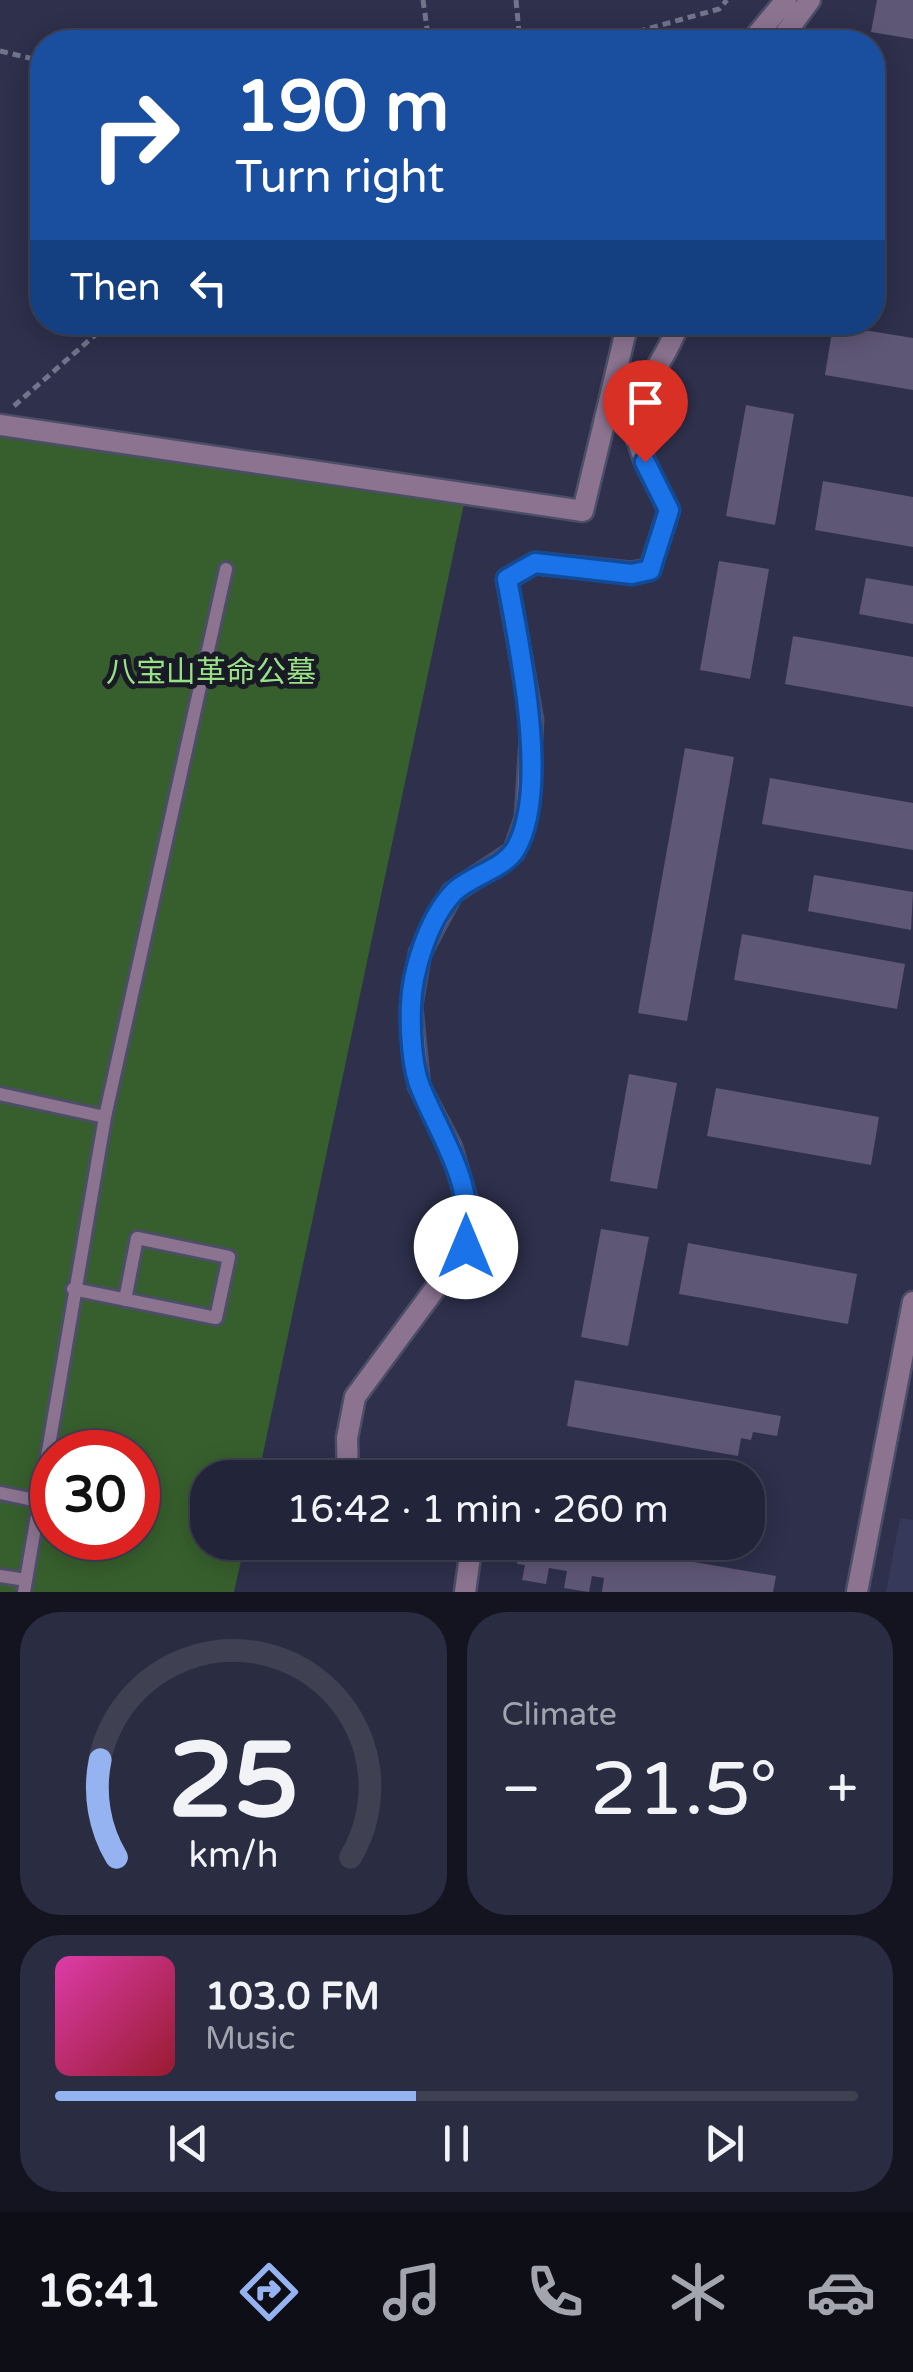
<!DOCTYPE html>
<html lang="en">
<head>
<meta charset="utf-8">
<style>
	:root { --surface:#222439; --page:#2a2c41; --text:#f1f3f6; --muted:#a2a4ae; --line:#3f4153; --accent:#95b2f1 }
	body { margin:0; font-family:"Varela Round","Noto Sans SC",sans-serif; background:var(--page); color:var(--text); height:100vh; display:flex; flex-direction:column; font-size:38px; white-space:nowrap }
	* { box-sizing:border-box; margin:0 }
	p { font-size:32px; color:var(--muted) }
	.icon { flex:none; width:55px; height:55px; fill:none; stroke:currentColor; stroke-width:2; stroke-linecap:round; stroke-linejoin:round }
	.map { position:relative; height:1592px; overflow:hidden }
	.details { display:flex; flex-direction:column; gap:20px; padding:20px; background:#13141f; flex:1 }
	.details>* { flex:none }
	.top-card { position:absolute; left:30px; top:30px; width:855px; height:305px; border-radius:40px; box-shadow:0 5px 25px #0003,0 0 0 2px var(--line); background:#1a4fa0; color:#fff; overflow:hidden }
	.speed { position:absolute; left:30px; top:1430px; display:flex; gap:20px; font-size:50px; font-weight:700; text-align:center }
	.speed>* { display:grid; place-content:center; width:130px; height:130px; border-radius:50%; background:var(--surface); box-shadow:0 5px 25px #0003,0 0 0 2px var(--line); line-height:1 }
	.speed .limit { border:15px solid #d22; background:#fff; color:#111 }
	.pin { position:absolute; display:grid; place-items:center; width:85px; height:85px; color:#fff; margin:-102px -42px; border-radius:50% 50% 50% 0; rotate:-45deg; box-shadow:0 0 10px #0007 }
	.pin .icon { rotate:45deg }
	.me { position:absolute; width:110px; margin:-55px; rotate:0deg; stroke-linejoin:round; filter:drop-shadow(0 0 8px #0008) }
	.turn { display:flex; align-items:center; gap:35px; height:210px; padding:0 40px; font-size:45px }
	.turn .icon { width:130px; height:130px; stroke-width:2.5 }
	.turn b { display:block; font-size:70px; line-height:85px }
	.then { display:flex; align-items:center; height:95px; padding:0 40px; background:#0003; gap:20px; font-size:38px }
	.big { font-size:75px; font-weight:600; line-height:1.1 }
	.details .widget { flex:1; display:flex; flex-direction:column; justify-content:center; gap:15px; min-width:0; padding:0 35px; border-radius:40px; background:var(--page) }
	.details .dial { align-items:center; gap:0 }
	.dial svg { height:260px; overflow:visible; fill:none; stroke:var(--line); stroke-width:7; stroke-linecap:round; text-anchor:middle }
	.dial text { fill:var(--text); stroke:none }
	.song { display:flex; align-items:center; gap:30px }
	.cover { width:120px; height:120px; border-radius:15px; background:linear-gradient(135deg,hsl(320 70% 55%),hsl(350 70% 35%)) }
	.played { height:10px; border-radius:5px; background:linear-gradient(90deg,var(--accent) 45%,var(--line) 45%) }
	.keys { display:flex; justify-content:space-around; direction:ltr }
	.heat { display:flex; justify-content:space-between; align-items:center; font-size:55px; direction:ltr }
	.details .tiles { flex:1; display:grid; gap:20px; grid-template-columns:1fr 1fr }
	.widget:last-child { grid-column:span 2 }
	.trip { position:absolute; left:190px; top:1460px; width:575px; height:100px; border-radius:40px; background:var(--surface); box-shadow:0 5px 25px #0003,0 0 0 2px var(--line); font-weight:600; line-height:100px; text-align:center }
	.dock { display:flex; height:160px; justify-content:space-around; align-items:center; background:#0e0e17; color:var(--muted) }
	.dock .icon { width:70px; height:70px }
	.dock .on { color:var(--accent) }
	.dock b { font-size:45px; color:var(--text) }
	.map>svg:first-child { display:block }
	.built { fill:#37395b }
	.green { fill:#375f2d; fill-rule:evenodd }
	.building { fill:#5f5776 }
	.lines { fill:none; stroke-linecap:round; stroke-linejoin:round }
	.lane-casing { stroke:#4c4e68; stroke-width:18 }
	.street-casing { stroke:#4c4e68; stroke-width:25 }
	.path { stroke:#72748c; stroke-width:5; stroke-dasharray:8 5; stroke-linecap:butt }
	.lane { stroke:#8c7491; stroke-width:12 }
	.street { stroke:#8c7491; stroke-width:20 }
	.route-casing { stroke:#114b97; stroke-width:25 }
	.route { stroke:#1a73e8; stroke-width:18 }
	.labels { text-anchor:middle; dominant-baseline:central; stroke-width:10; stroke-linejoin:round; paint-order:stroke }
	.park-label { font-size:30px; fill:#98e185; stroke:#191a26 }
</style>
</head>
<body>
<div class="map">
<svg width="913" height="1592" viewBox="0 0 913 1592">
	<rect width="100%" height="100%" fill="#2e304c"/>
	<!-- built -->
	<path class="built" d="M900,1518l13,2v72h-27z"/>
	<!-- green -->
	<path class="green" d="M0,425l466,69 -208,983 -50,1v64l37,1 -11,49h-234zM52,1452h86v86h-86z"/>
	<!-- building -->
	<path class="building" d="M877,0h36v39l-42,-7z
		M833,325l80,13v52l-88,-15z
		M746,405l48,9 -19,111 -49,-9z
		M823,481l90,16v50l-98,-17z
		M719,561l50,8 -19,110 -50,-9z
		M866,578l47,8v38l-54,-10z
		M793,636l120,21v50l-128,-23z
		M685,748l49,9 -47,264 -49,-8z
		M770,778l143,25v47l-151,-26z
		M814,875l99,17 -2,38 -103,-19z
		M742,934l163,30 -8,45 -163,-29z
		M629,1074l48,9 -20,106 -47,-8z
		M716,1088l163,29 -8,48 -164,-29z
		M601,1229l48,8 -21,109 -47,-9z
		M688,1243l169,31 -9,50 -169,-30z
		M575,1380l206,36 -4,20 -24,-4 -2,8 -10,-2 -3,18 -171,-30z
		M520,1542h57l199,34 -3,16h-171l2,-14 -12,-2 -3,16 -25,-4 3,-17 -18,-3 -3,16 -24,-4 3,-15 -8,-1z"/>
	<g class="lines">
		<!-- lane casing -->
		<g class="lane-casing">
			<path id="lane" d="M0,1094l105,23
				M73,1289l143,29 13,-61 -92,-19 -12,62
				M0,1493l39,8
				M0,1576l26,4
				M24,1592l81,-475 121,-548"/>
		</g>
		<!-- street casing -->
		<g class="street-casing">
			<path id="street" d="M751,42l35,-42
				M779,42l31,-42
				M0,425l583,86 45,-189
				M348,1478l-1,-40 8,-41 111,-150 4,-35 -19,-65 -32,-61 -8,-80 9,-53 32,-60 62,-41 12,-34 6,-98 -25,-141 28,-16 97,10 18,-4 19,-59 -24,-48 -16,-46c15,-33 39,-60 50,-94
				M465,1592l7,-50
				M857,1592l56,-290"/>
		</g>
		<!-- path -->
		<path class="path" d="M423,0l6,42
			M516,0l4,42
			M600,42l119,-33 8,-9
			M0,51l42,10
			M14,406l96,-84"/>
		<!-- lane -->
		<use href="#lane" class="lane"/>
		<!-- street -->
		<use href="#street" class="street"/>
	</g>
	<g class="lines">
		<!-- route casing -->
		<g class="route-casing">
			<path id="route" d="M466,1247c8,-66 -21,-101 -45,-158 -9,-20 -11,-60 -10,-83 1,-35 17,-86 42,-113 16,-17 49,-23 62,-43 36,-59 4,-205 -8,-271l28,-16 97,11 18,-4 19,-60 -24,-48"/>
		</g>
		<!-- route -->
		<use href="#route" class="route"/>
	</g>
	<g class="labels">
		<!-- park labels -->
		<g class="park-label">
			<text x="211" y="672">八宝山革命公墓</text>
		</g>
	</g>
</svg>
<div class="speed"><div class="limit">30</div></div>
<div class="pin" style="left:645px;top:462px;background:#d93025"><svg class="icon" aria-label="arrive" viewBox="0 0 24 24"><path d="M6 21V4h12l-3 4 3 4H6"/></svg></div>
<svg class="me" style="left:466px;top:1247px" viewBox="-20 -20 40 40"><circle r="19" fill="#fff"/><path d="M0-13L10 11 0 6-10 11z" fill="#1a73e8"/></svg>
<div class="trip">16:42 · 1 min · 260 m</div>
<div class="top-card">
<div class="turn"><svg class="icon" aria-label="right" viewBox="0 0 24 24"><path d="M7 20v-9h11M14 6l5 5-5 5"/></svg><div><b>190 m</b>Turn right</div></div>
<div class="then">Then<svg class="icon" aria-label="left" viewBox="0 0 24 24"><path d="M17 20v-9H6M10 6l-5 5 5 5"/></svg></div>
</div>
</div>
<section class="details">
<div class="tiles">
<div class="widget dial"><svg viewBox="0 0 100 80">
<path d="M14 69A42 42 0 1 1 86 69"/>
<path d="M14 69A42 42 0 0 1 9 39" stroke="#95b2f1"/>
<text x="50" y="56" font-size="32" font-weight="700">25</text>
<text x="50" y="72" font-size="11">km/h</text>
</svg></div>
<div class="widget"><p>Climate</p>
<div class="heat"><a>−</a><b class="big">21.5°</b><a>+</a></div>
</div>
<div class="widget">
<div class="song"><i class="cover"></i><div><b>103.0 FM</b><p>Music</p></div></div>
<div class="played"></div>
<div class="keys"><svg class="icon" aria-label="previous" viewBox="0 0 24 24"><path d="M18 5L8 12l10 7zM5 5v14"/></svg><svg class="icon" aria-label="pause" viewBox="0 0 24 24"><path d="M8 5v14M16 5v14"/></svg><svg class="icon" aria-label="next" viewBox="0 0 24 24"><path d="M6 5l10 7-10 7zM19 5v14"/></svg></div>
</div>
</div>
</section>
<nav class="dock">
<b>16:41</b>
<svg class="icon on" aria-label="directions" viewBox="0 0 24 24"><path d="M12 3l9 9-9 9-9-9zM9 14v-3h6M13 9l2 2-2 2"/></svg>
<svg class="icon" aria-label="music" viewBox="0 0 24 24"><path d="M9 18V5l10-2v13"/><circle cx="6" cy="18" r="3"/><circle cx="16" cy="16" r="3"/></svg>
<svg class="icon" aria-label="phone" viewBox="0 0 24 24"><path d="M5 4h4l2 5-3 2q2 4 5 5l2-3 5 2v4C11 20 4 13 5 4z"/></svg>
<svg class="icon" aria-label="climate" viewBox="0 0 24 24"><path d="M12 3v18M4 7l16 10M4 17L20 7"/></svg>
<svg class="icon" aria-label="car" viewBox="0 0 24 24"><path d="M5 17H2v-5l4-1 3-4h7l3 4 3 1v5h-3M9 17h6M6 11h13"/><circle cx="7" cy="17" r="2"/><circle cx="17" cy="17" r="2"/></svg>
</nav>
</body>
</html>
